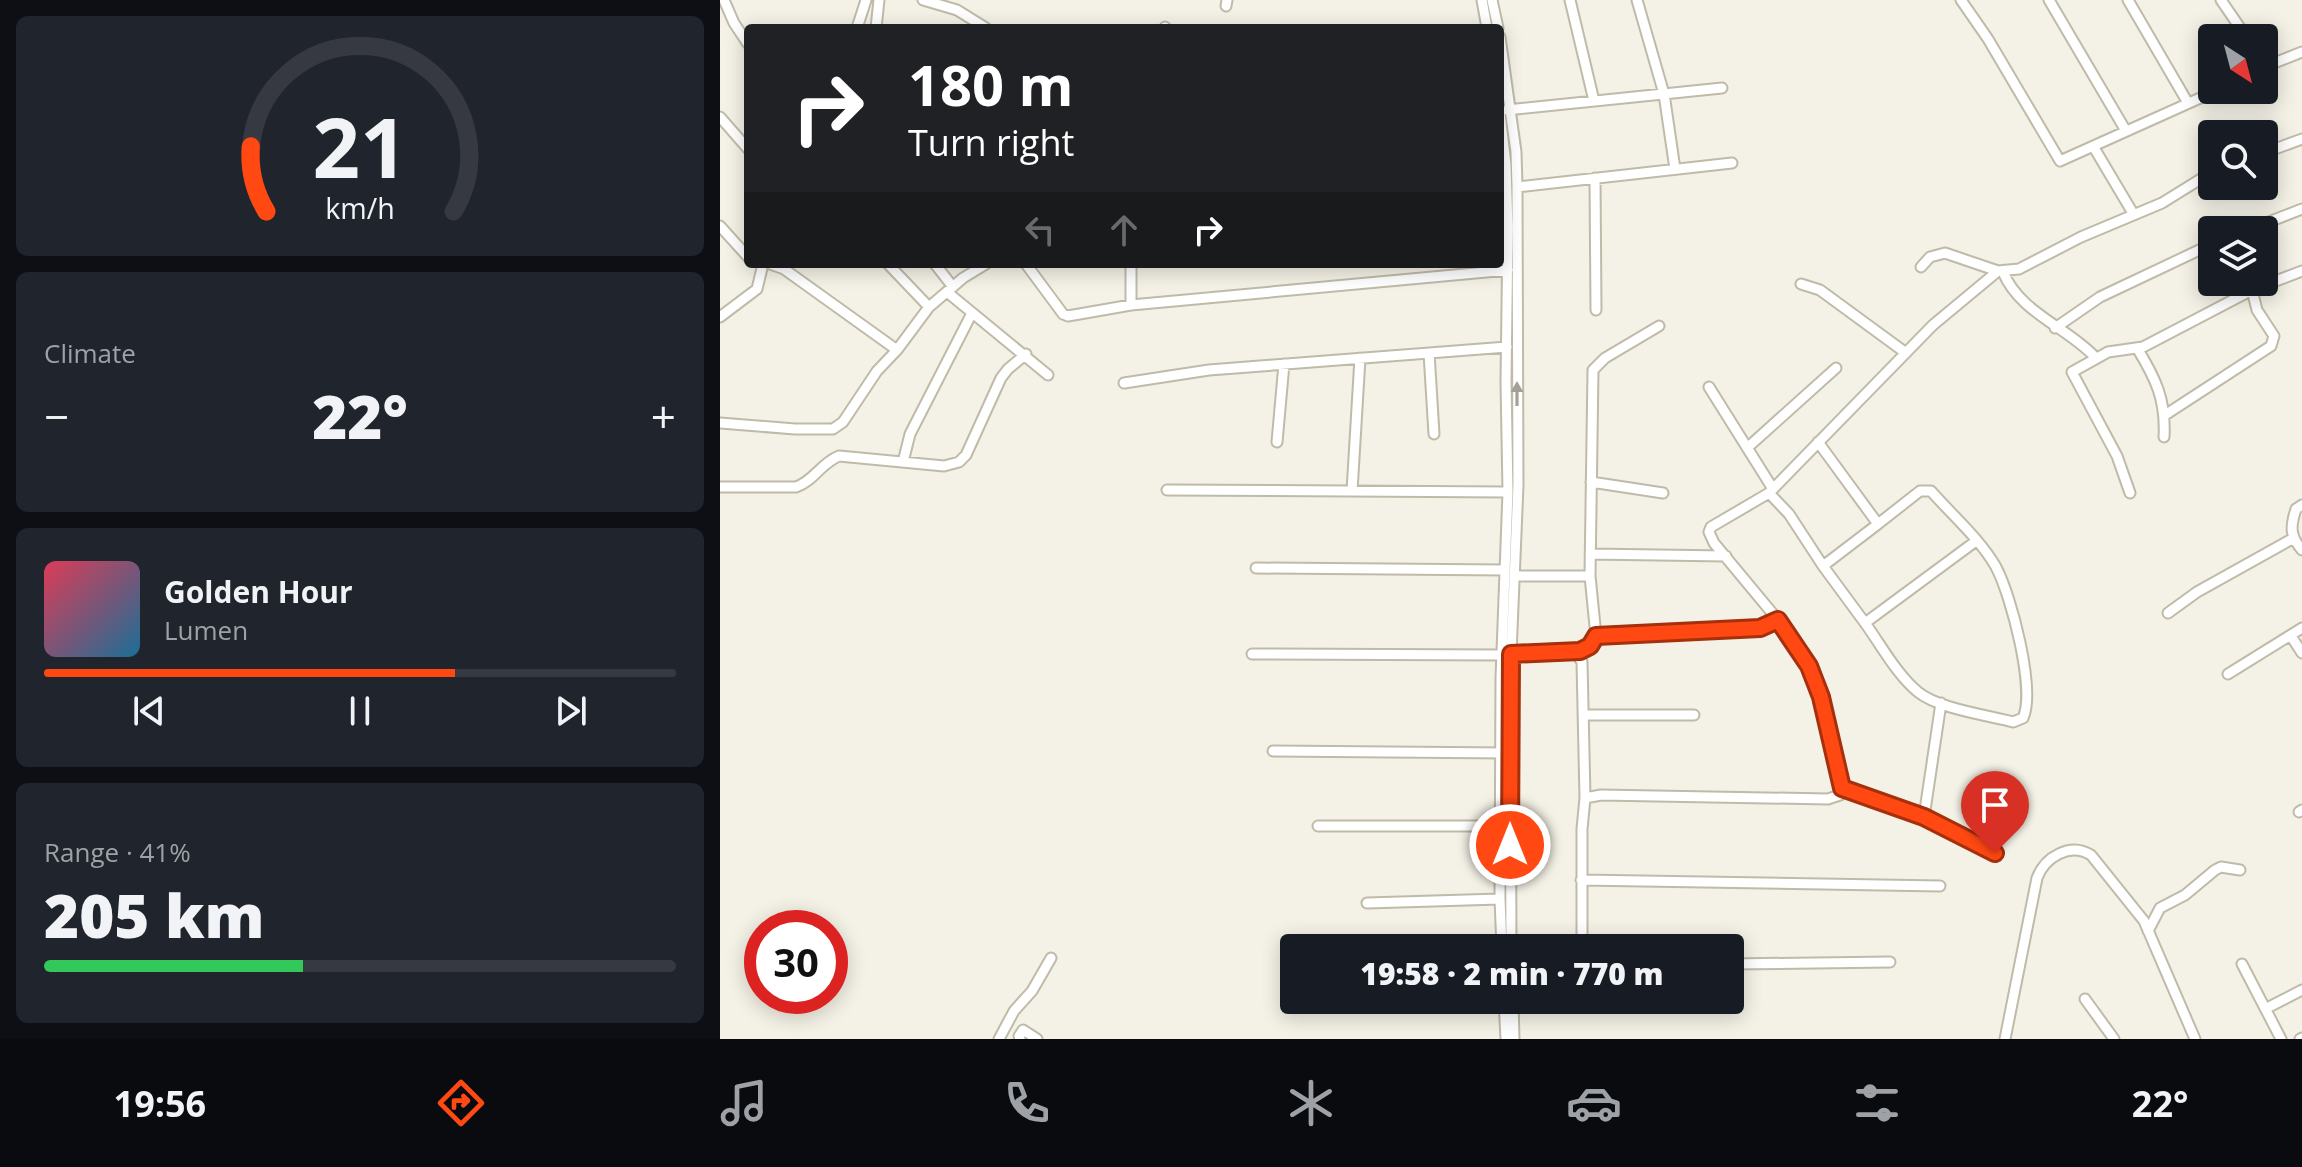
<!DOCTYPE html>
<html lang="en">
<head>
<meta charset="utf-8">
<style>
	:root { --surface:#171b24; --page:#20242c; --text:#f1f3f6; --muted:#9ea1a6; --line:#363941; --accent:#ff4812 }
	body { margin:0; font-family:"Open Sans",sans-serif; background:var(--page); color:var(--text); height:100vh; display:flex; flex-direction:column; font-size:30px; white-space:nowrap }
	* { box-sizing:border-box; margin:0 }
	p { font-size:26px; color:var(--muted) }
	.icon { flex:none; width:44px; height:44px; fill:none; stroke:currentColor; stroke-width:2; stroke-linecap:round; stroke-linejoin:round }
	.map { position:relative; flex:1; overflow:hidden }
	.side { display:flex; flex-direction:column; gap:16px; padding:16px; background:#0d0f14; width:720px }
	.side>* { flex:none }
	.top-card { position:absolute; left:24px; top:24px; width:760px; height:244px; border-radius:8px; box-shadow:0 4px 20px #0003; background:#202124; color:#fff; overflow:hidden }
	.needle { width:52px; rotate:144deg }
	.fabs { position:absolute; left:1478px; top:24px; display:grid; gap:16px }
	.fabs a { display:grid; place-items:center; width:80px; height:80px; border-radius:8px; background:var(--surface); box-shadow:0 4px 20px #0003; font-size:40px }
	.speed { position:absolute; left:24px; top:910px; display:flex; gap:16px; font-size:40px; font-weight:700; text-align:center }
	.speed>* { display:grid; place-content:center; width:104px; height:104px; border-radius:50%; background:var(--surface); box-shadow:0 4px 20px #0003; line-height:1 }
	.speed .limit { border:12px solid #d22; background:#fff; color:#111 }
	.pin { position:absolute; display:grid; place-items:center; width:68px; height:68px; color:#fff; margin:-82px -34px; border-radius:50% 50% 50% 0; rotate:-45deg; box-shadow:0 0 8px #0007 }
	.pin .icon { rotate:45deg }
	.me { position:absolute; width:88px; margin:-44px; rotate:0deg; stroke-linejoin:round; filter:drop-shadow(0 0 6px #0008) }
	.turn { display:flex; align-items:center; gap:28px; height:168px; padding:0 32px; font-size:36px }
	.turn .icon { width:104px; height:104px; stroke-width:2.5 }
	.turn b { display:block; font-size:56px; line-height:68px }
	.lanes { display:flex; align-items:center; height:76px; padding:0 32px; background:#0003; justify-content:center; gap:40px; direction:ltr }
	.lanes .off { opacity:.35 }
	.big { font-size:60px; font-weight:800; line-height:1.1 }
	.side .tile { flex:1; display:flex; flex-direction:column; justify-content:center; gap:12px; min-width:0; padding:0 28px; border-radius:12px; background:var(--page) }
	.side .dial { align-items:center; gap:0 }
	.dial svg { height:208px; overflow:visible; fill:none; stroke:var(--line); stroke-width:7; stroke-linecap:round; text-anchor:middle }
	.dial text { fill:var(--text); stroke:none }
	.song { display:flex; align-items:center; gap:24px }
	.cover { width:96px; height:96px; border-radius:12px; background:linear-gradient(135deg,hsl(350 70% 55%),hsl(200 70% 35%)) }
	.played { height:8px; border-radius:4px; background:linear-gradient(90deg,var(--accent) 65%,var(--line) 65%) }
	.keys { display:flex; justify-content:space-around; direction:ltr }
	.heat { display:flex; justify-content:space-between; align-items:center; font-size:44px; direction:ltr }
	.charge { height:12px; border-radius:6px; background:linear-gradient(90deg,#34c759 41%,var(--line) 0) }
	.trip { position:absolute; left:560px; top:934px; width:464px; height:80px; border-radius:8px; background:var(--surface); box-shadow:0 4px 20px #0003; font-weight:800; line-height:80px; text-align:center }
	.dock { display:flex; height:128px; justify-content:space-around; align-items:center; background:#090b0e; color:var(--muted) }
	.dock .icon { width:56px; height:56px }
	.dock .active { color:var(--accent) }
	.dock b { font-size:36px; color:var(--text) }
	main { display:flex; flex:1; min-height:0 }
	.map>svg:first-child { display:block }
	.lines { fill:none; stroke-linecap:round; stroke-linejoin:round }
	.minor-casing { stroke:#c0baa8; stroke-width:13 }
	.minor { stroke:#fff; stroke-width:9 }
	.oneway { fill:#a3a09a }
	.route-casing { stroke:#a62f0c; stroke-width:20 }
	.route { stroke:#ff4812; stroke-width:14 }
</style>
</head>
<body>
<main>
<section class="side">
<div class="tile dial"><svg viewBox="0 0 100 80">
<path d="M14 69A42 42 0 1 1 86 69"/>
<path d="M14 69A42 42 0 0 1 8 44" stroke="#ff4812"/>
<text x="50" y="56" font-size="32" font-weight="700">21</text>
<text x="50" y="72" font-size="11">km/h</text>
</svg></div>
<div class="tile"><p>Climate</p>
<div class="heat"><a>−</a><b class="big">22°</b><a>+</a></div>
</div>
<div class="tile">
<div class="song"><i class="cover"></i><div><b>Golden Hour</b><p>Lumen</p></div></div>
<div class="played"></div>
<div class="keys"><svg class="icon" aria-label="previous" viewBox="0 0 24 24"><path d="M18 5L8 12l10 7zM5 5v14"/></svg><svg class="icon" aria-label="pause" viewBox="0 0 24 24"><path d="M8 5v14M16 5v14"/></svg><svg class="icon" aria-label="next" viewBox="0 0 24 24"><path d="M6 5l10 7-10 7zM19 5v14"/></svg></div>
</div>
<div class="tile"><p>Range · 41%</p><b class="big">205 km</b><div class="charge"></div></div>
</section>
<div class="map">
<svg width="1582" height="1039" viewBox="0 0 1582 1039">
	<rect width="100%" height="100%" fill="#f4f1e6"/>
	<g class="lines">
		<!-- minor casing -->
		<g class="minor-casing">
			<path id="minor" d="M4,0l10,23 14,21
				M203,0l34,10 29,18
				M762,0l5,28
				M772,0l6,28
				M850,0l24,101
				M917,0l27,94 11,75
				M1241,0l27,39 72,122 158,-71
				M1329,0l77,131
				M1408,0l60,103
				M1501,0l26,38
				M506,6l1,-6
				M445,27l1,1
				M137,28l9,-28
				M156,28l3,-28
				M780,37l16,115 1,35 1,298 -8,193 1,270
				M1544,67l38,-15
				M787,110l215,-22
				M780,113l6,52 2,64 -2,153 2,110 -7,186 -1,221 2,49
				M0,117l28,32
				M1373,146l41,69
				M1544,153l38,-14
				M875,178l1,132
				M797,187l215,-24
				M0,226l28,31
				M1528,230l54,-21
				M50,264l14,5 113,81
				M168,264l41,43
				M215,264l18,23
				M306,264l37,50 5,2 63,-11 377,-35
				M411,264v41
				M1201,267l9,-10 15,-4 53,18 21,-2 62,-32 81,-34 50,-31
				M1283,272c17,41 64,55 92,85
				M1081,284l19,6 86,63
				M227,292l101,83
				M0,317l37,-28 6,-25
				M1335,328l45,-31 112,-53
				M1417,348c19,31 29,52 27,89
				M709,353l5,81
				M404,383l85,-13 298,-23
				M989,387l64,102
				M1445,415l106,-69 3,-10 -17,-26 -5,-20
				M0,423l75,6h38l10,-7 34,-51 20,-21 32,-43 34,-29 23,-14
				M557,442l7,-78
				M1027,448l89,-80
				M183,462l7,-28 62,-121
				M871,482l72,11
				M0,487h76c18,-6 25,-24 43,-31l105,10 15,-4 7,-7 35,-77 7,-9 18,-15
				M447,490l341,2
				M632,491l8,-133
				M1049,493l20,21 34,52 55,-42 -60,-82
				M1410,493l-13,-37 -45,-84 36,-20 35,-5 109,-57 50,-19
				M1582,505l-6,4c-6,18 -6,27 6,41
				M870,554l136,2
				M1103,566l42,57 111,-82
				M536,568l249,2
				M794,576h76l6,60
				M870,576l3,-206 12,-12 54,-32
				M1448,613l29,-21 95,-53
				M1145,623c16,22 32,52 53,69 21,17 69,23 95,30l10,-4c13,-28 -12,-123 -27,-151 -16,-28 -44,-52 -65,-76h-11l-42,33
				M1571,636l11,17
				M855,652l7,10 3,136
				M532,654l250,1 73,-3 15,-6 6,-10 164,-8 18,-8
				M1508,674l74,-46
				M864,715h110
				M553,751l234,2
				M1122,788l82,29 71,36
				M1579,812l3,-2
				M1204,817l17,-114
				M598,826h189
				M861,880l359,6
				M647,903l133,-4
				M1428,931l12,-23 25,-13 30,-25 6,-3 19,3
				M862,948v-119l3,-31 16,-3 227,4 12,-4 2,-13 -21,-85 -12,-31 -31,-46 -64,-77 -5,-11 2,-5 58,-34 164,-168 65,-54
				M1010,964l160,-2
				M1522,964l39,75
				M1365,999l29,40
				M784,1000l2,39
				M793,1000l1,39
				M1547,1008l35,-18
				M279,1039l15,-28 18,-20 19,-33
				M300,1039l-1,-3 4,-6 14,9
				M1285,1039l32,-161c8,-21 33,-36 54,-23l53,66 51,118
				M1580,1039l2,-1"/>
		</g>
		<!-- minor -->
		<use href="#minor" class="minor"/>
	</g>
	<!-- one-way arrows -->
	<defs><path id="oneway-solid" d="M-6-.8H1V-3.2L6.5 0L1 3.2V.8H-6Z" transform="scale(2)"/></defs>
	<use class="oneway" href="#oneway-solid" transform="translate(797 394) rotate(-90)"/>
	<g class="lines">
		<!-- route casing -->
		<g class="route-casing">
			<path id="route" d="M790,845l1,-191 69,-3 10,-5 6,-10 164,-8 18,-8 31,46 12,31 21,91 82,29 71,36"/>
		</g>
		<!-- route -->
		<use href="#route" class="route"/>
	</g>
</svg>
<div class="fabs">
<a><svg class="needle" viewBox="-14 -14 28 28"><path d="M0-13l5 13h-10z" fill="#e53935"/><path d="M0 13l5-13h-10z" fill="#9ea1a6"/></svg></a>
<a><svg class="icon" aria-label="search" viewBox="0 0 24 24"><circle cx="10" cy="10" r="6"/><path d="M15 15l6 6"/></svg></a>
<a><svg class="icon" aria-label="layers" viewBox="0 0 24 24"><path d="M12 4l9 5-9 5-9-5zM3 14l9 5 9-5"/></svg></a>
</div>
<div class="speed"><div class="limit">30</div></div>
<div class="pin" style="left:1275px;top:853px;background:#d93025"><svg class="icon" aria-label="arrive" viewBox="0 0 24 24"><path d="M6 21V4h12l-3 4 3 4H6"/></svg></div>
<svg class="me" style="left:790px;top:845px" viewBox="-20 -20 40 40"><circle r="17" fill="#ff4812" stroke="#fff" stroke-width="3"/><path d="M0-11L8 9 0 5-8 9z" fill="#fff"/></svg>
<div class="trip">19:58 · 2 min · 770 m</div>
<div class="top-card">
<div class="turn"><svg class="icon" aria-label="right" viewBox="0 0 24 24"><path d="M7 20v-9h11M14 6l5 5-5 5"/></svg><div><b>180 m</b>Turn right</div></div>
<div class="lanes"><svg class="icon off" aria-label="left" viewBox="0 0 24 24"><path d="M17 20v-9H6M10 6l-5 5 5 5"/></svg><svg class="icon off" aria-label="ahead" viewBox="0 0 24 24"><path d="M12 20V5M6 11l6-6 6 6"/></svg><svg class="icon" aria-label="right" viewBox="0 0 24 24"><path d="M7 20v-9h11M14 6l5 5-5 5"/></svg></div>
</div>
</div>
</main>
<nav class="dock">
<b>19:56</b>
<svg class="icon active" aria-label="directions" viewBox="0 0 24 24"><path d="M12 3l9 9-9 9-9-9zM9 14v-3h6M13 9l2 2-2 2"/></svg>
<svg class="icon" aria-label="music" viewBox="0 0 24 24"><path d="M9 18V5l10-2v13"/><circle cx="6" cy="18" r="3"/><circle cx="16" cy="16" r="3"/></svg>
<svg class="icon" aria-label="phone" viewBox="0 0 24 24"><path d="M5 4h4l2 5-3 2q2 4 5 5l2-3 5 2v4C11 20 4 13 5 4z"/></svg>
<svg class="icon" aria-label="climate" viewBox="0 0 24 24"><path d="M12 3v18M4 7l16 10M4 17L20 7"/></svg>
<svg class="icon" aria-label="car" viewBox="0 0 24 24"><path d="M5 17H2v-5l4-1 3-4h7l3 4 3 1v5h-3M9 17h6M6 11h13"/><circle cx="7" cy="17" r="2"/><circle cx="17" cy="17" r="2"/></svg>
<svg class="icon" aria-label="filters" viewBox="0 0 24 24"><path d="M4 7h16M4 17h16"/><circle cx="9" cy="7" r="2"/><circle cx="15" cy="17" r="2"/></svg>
<b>22°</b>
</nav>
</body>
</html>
